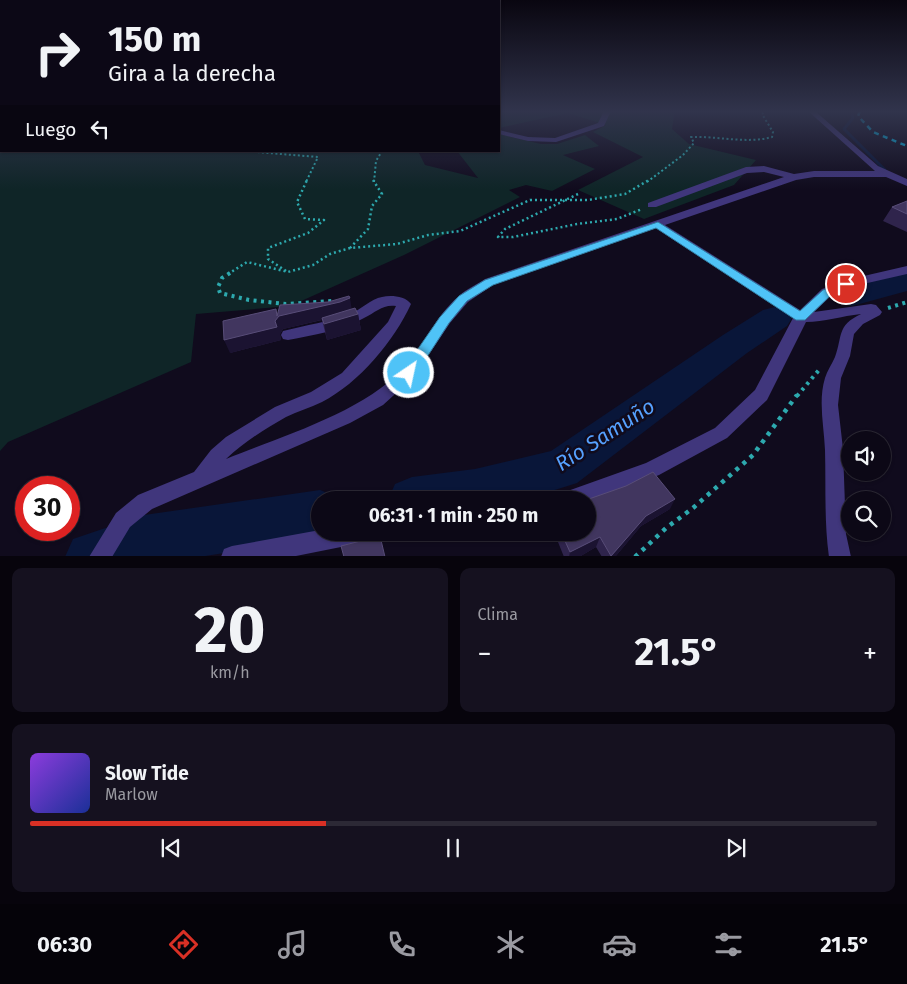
<!DOCTYPE html>
<html lang="es">
<head>
<meta charset="utf-8">
<style>
	:root { --surface:#0c0816; --page:#15111f; --text:#f1f3f6; --muted:#9a9aa1; --line:#2c2935; --accent:#d93025 }
	body { margin:0; font-family:"Fira Sans",sans-serif; background:var(--page); color:var(--text); height:100vh; display:flex; flex-direction:column; font-size:19px; white-space:nowrap }
	* { box-sizing:border-box; margin:0 }
	p { font-size:16px; color:var(--muted) }
	.icon { flex:none; width:28px; height:28px; fill:none; stroke:currentColor; stroke-width:2; stroke-linecap:round; stroke-linejoin:round }
	.map { position:relative; height:556px; overflow:hidden }
	.panel { display:flex; flex-direction:column; gap:12px; padding:12px; background:#07040c; flex:1 }
	.panel>* { flex:none }
	.hud { position:absolute; left:0px; top:0px; width:500px; height:152px; box-shadow:0 1px 4px #0004,0 0 0 1px var(--line); background:#0c0816; color:var(--text); overflow:hidden }
	.buttons { position:absolute; left:841px; top:431px; display:grid; gap:10px }
	.buttons a { display:grid; place-items:center; width:50px; height:50px; border-radius:50%; background:var(--surface); box-shadow:0 1px 4px #0004,0 0 0 1px var(--line); font-size:25px }
	.speed { position:absolute; left:15px; top:476px; display:flex; gap:10px; font-size:25px; font-weight:700; text-align:center }
	.speed>* { display:grid; place-content:center; width:65px; height:65px; border-radius:50%; background:var(--surface); box-shadow:0 1px 4px #0004,0 0 0 1px var(--line); line-height:1 }
	.speed .limit { border:8px solid #d22; background:#fff; color:#111 }
	.pin { position:absolute; display:grid; place-items:center; width:42px; height:42px; color:#fff; margin:-21px; border:2px solid #fff; border-radius:50%; box-shadow:0 1px 5px #0007 }
	.me { position:absolute; width:55px; margin:-28px; rotate:34deg; stroke-linejoin:round; filter:drop-shadow(0 0 4px #0008) }
	.turn { display:flex; align-items:center; gap:18px; height:105px; padding:0 25px; font-size:22px }
	.turn .icon { width:65px; height:65px; stroke-width:2.5 }
	.turn b { display:block; font-size:35px; line-height:42px }
	.then { display:flex; align-items:center; height:48px; padding:0 25px; background:#0003; gap:10px; font-size:19px }
	.big { font-size:38px; font-weight:700; line-height:1.1 }
	.panel .widget { flex:1; display:flex; flex-direction:column; justify-content:center; gap:8px; min-width:0; padding:0 18px; border-radius:10px; background:var(--page) }
	.panel .dial { align-items:center; gap:0 }
	.dial b { font-size:65px; line-height:1 }
	.song { display:flex; align-items:center; gap:15px }
	.cover { width:60px; height:60px; border-radius:8px; background:linear-gradient(135deg,hsl(270 70% 55%),hsl(230 70% 35%)) }
	.played { height:5px; border-radius:2px; background:linear-gradient(90deg,var(--accent) 35%,var(--line) 35%) }
	.keys { display:flex; justify-content:space-around; direction:ltr }
	.heat { display:flex; justify-content:space-between; align-items:center; font-size:28px; direction:ltr }
	.panel .tiles { flex:1; display:grid; gap:12px; grid-template-columns:1fr 1fr }
	.widget:last-child { grid-column:span 2 }
	.trip { position:absolute; left:311px; top:491px; width:285px; height:50px; border-radius:25px; background:var(--surface); box-shadow:0 1px 4px #0004,0 0 0 1px var(--line); font-weight:700; line-height:50px; text-align:center }
	.dock { display:flex; height:80px; justify-content:space-around; align-items:center; background:#050309; color:var(--muted) }
	.dock .icon { width:35px; height:35px }
	.dock .active { color:var(--accent) }
	.dock b { font-size:22px; color:var(--text) }
	.map>svg:first-child { display:block }
	.green { fill:#0f2527 }
	.lines { fill:none; stroke-linecap:round; stroke-linejoin:round }
	.stream { stroke:#091639; stroke-width:3 }
	.river { fill:#091639; fill-rule:evenodd }
	.path-far3 { stroke:#2da9ae; stroke-width:2; stroke-dasharray:2 2.5; stroke-linecap:butt }
	.path-far2 { stroke:#2da9ae; stroke-width:2.5; stroke-dasharray:2 3; stroke-linecap:butt }
	.path-far1 { stroke:#2da9ae; stroke-width:4; stroke-dasharray:3 4.5; stroke-linecap:butt }
	.path { stroke:#2da9ae; stroke-width:4.5; stroke-dasharray:4 5.5; stroke-linecap:butt }
	.minor { fill:#40367c; fill-rule:evenodd }
	.rail { stroke:#01c3f2; stroke-width:2.5; stroke-dasharray:5 4.5; stroke-linecap:butt }
	.wall { fill:#2f244c }
	.shaded-wall { fill:#1b1331 }
	.building { fill:#41365f; stroke:#584d78 }
	.route { fill:#4fc3f7; stroke:#337fa1 }
	.labels { text-anchor:middle; dominant-baseline:central; stroke-width:5; stroke-linejoin:round; paint-order:stroke }
	.near-water-label { font-size:21px; font-style:italic; fill:#56a1ff; stroke:#100b1d }
</style>
</head>
<body>
<div class="map">
<svg width="907" height="557" viewBox="0 0 907 557">
	<rect width="100%" height="100%" fill="#100b1d"/>
	<!-- green -->
	<path class="green" d="M0,111l1,40h417l7,14 53,13 -21,-27h42v-17l42,10h16l28,-9 14,11 -36,9 32,14 -43,22 -26,-6 -17,5 11,7 -116,58 -114,51 -94,8 -5,48 -183,80 -8,9z
		M499,111h176l-3,18 17,15 67,16 -22,25 -90,34 -66,-29 65,-33 -50,-25 13,-7 -38,-12 -69,15z"/>
	<g class="lines">
		<!-- stream -->
		<path class="stream" d="M852,111l1,7 -9,11 41,41"/>
		<!-- river -->
		<path class="river" d="M907,273v18l-55,15 -11,-3 -5,-7 5,-7z
			M775,307l12,3 5,8 -5,8 -40,27 -170,130 -54,17h-135l7,-16 17,-7 63,-8 76,-18 172,-116 40,-25z
			M320,490l17,7 1,3h-18v32h13l-13,6 -121,19h-134l8,-18 71,-24z"/>
		<!-- path-far3 -->
		<path class="path-far3" d="M244,151l74,6 -12,25
			M374,182l2,-21 6,-10
			M647,182l36,-27 11,-12 -3,-6c27,-1 55,7 81,0l1,-5 -11,-18 3,-3"/>
		<!-- path-far2 -->
		<path class="path-far2" d="M578,194l-73,35 -7,8h15l64,-13 40,-5 25,-10
			M350,248l18,-19 4,-23 10,-12 -9,-14
			M286,271l-18,-12v-11l40,-15 16,-13 -19,-1 -8,-17 10,-22
			M228,274l19,-12 41,10 25,-7 17,-11 20,-6 47,-4 31,-9 32,-4 70,-31h58l37,-6 24,-14"/>
		<!-- path-far1 -->
		<path class="path-far1" d="M230,273l-8,5 -4,9 2,6 29,7 37,4 46,-3
			M888,308l19,-6
			M797,396l22,-26"/>
		<!-- path -->
		<path class="path" d="M635,557l31,-29 27,-20 60,-53 44,-60"/>
		<!-- minor -->
		<path class="minor" d="M604,111h7l-7,15 -48,16 -28,-1 -29,-7v-4l29,7 27,1 43,-15z
			M808,111h7l63,55 29,13v7l-21,-9h-72l-18,3 -131,45 135,85 22,-21 20,-8 65,-15v8l-57,13 -18,8 -18,17 57,-8 5,1 6,7 -2,3 -17,9 -9,10 -4,22 -9,22 -3,27 5,44 3,85 5,23h-22c-5,-36 -3,-71 -4,-107 -1,-24 -7,-49 0,-72 2,-7 7,-14 10,-21 8,-21 1,-31 26,-43 -19,2 -37,8 -55,8l-39,78 -40,38 -68,37 -71,27v-2h-29l3,-7 84,-30 69,-35 40,-38 38,-72 -137,-90 -163,57 -25,17 -18,21 -36,54 -31,28 -33,18 -198,86 -22,18 -18,30h-23l27,-44 22,-18 56,-23 17,-22 15,-13 49,-30 36,-15 31,-19 46,-51 8,-16c-13,-2 -20,6 -32,12 -23,13 -51,17 -76,22l-5,-1 -2,-4 2,-4c23,-6 46,-9 68,-17 10,-5 20,-15 31,-17 9,-2 23,-1 29,7 -17,37 -52,79 -89,98 -12,6 -24,9 -36,15 -21,12 -42,25 -60,42 56,-23 135,-46 177,-90 21,-22 32,-53 56,-73 7,-7 17,-11 26,-17l299,-102 -20,-5 -17,1 -91,34h-8v-4l98,-36 18,-1 30,8 20,-3h61z
			M320,530v2h56l-3,7 -7,3 -75,15h-70l3,-8 8,-3z"/>
		<!-- rail -->
		<path class="rail" d="M860,111l-2,5 15,16 34,14"/>
	</g>
	<!-- wall -->
	<path class="wall" d="M907,201v31l-24,-11 9,-14z
		M328,302l24,7 6,5 3,16 -34,10 -5,-20 -39,9 -3,5 1,6 -51,13 48,-38z
		M670,509l-29,17 -26,31h-13l-6,-10 -17,10h-15l-10,-25h34z"/>
	<!-- shaded-wall -->
	<path class="shaded-wall" d="M350,298l2,13 -10,4 -59,14 -3,5 1,6 -51,13 -6,-13 51,-19 4,-5z
		M358,314l3,16 -34,10 -3,-16z
		M675,499l-5,10 -29,17 -26,31h-4l35,-41z
		M600,537l-4,10 -17,10h-10l1,-5z"/>
	<!-- building -->
	<path class="building" d="M907,201v13l-15,-7z
		M349,296l1,2 -10,4 -61,14 -4,5 2,6 -53,13 -1,-19 53,-12 1,7 3,-11 48,-3z
		M355,308l3,6 -34,10 -2,-6z
		M653,472l22,27 -29,17 -35,40 -11,-19 -30,15 -9,-20h27v-32h-2l40,-14z
		M380,536l5,21h-41l-3,-11z"/>
	<!-- sky -->
	<linearGradient id="sky" x2="0" y2="1"><stop stop-color="#090610"/><stop offset="0.59" stop-color="#31344c"/><stop offset="1" stop-color="#31344c" stop-opacity="0"/></linearGradient>
	<rect width="907" height="189" fill="url(#sky)"/>
	<!-- route -->
	<path class="route" d="M658,222l142,89 23,-21 23,-9 6,3 -2,3 -19,8 -26,25h-9l-140,-92 -163,57 -26,16 -18,22 -35,54 -5,1 -5,-1 -2,-4 2,-4 36,-52 19,-21 26,-16z"/>
	<g class="labels">
		<!-- near-water labels -->
		<g class="near-water-label">
			<text transform="translate(605 435) rotate(-33)">Río Samuño</text>
		</g>
	</g>
</svg>
<div class="buttons">
<a><svg class="icon" aria-label="sound" viewBox="0 0 24 24"><path d="M4 9h4l5-4v14l-5-4H4zM17 9q2 3 0 6"/></svg></a>
<a><svg class="icon" aria-label="search" viewBox="0 0 24 24"><circle cx="10" cy="10" r="6"/><path d="M15 15l6 6"/></svg></a>
</div>
<div class="speed"><div class="limit">30</div></div>
<div class="pin" style="left:846px;top:284px;background:#d93025"><svg class="icon" aria-label="arrive" viewBox="0 0 24 24"><path d="M6 21V4h12l-3 4 3 4H6"/></svg></div>
<svg class="me" style="left:409px;top:373px" viewBox="-20 -20 40 40"><circle r="17" fill="#4fc3f7" stroke="#fff" stroke-width="3"/><path d="M0-11L8 9 0 5-8 9z" fill="#fff"/></svg>
<div class="trip">06:31 · 1 min · 250 m</div>
<div class="hud">
<div class="turn"><svg class="icon" aria-label="right" viewBox="0 0 24 24"><path d="M7 20v-9h11M14 6l5 5-5 5"/></svg><div><b>150 m</b>Gira a la derecha</div></div>
<div class="then">Luego<svg class="icon" aria-label="left" viewBox="0 0 24 24"><path d="M17 20v-9H6M10 6l-5 5 5 5"/></svg></div>
</div>
</div>
<section class="panel">
<div class="tiles">
<div class="widget dial"><b>20</b><p>km/h</p></div>
<div class="widget"><p>Clima</p>
<div class="heat"><a>−</a><b class="big">21.5°</b><a>+</a></div>
</div>
<div class="widget">
<div class="song"><i class="cover"></i><div><b>Slow Tide</b><p>Marlow</p></div></div>
<div class="played"></div>
<div class="keys"><svg class="icon" aria-label="previous" viewBox="0 0 24 24"><path d="M18 5L8 12l10 7zM5 5v14"/></svg><svg class="icon" aria-label="pause" viewBox="0 0 24 24"><path d="M8 5v14M16 5v14"/></svg><svg class="icon" aria-label="next" viewBox="0 0 24 24"><path d="M6 5l10 7-10 7zM19 5v14"/></svg></div>
</div>
</div>
</section>
<nav class="dock">
<b>06:30</b>
<svg class="icon active" aria-label="directions" viewBox="0 0 24 24"><path d="M12 3l9 9-9 9-9-9zM9 14v-3h6M13 9l2 2-2 2"/></svg>
<svg class="icon" aria-label="music" viewBox="0 0 24 24"><path d="M9 18V5l10-2v13"/><circle cx="6" cy="18" r="3"/><circle cx="16" cy="16" r="3"/></svg>
<svg class="icon" aria-label="phone" viewBox="0 0 24 24"><path d="M5 4h4l2 5-3 2q2 4 5 5l2-3 5 2v4C11 20 4 13 5 4z"/></svg>
<svg class="icon" aria-label="climate" viewBox="0 0 24 24"><path d="M12 3v18M4 7l16 10M4 17L20 7"/></svg>
<svg class="icon" aria-label="car" viewBox="0 0 24 24"><path d="M5 17H2v-5l4-1 3-4h7l3 4 3 1v5h-3M9 17h6M6 11h13"/><circle cx="7" cy="17" r="2"/><circle cx="17" cy="17" r="2"/></svg>
<svg class="icon" aria-label="filters" viewBox="0 0 24 24"><path d="M4 7h16M4 17h16"/><circle cx="9" cy="7" r="2"/><circle cx="15" cy="17" r="2"/></svg>
<b>21.5°</b>
</nav>
</body>
</html>
